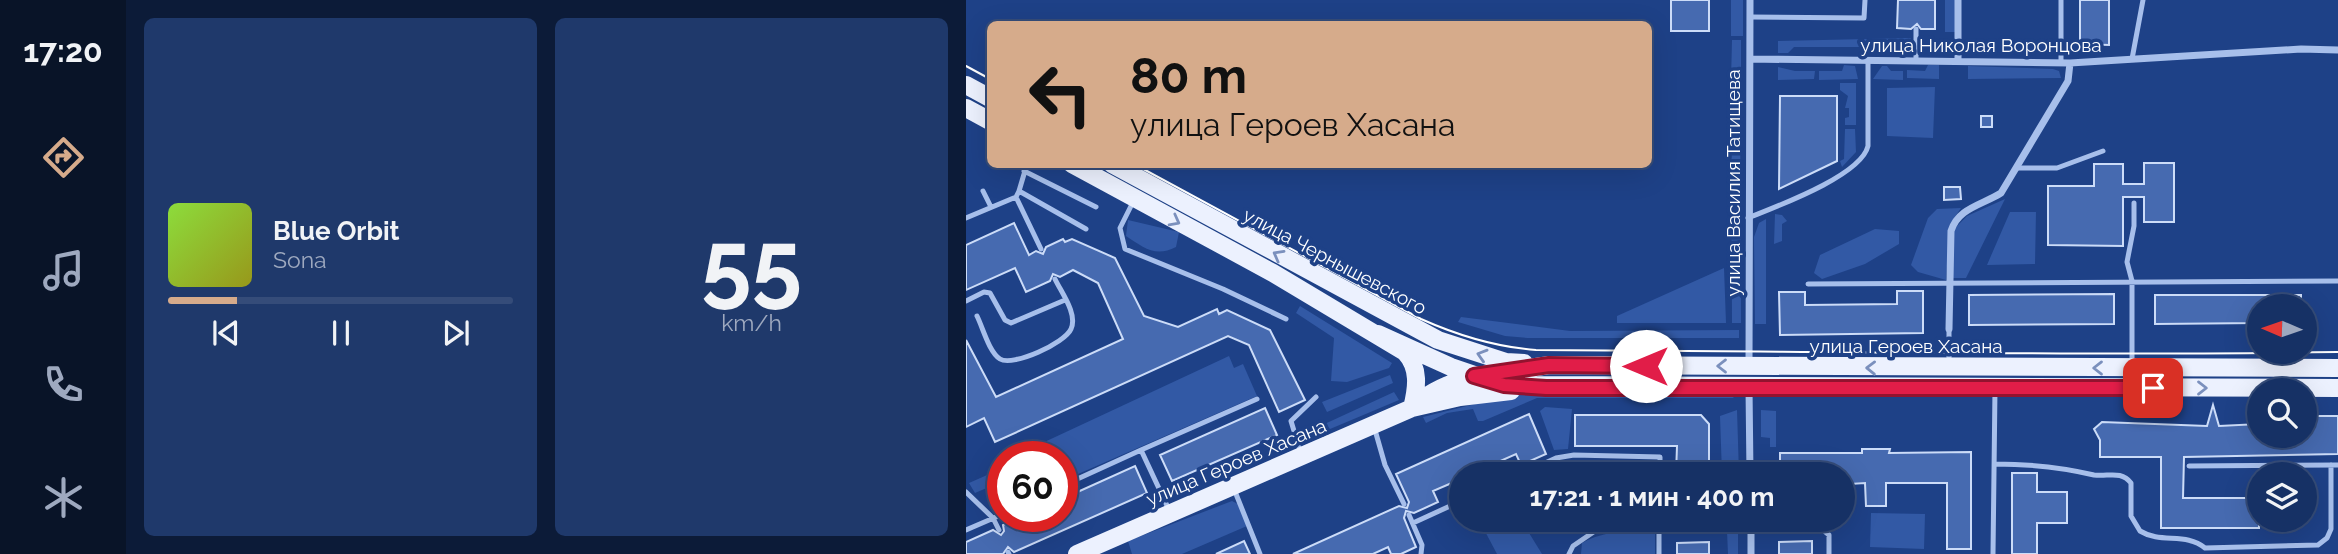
<!DOCTYPE html>
<html lang="ru">
<head>
<meta charset="utf-8">
<style>
	:root { --surface:#163165; --page:#1f396b; --text:#f1f3f6; --muted:#9ea9bf; --line:#354c79; --accent:#d6ab8b }
	body { margin:0; font-family:Raleway,sans-serif; background:var(--page); color:var(--text); height:100vh; display:flex; flex-direction:column; font-size:26px; white-space:nowrap }
	* { box-sizing:border-box; margin:0 }
	p { font-size:23px; color:var(--muted) }
	.icon { flex:none; width:38px; height:38px; fill:none; stroke:currentColor; stroke-width:2; stroke-linecap:round; stroke-linejoin:round }
	.map { position:relative; flex:1; overflow:hidden }
	.side { display:flex; flex-direction:column; gap:18px; padding:18px; background:#0c1b38; width:840px }
	.side>* { flex:none }
	.guide { position:absolute; left:21px; top:21px; width:665px; height:147px; border-radius:10px; box-shadow:0 7px 28px #0002,0 0 0 2px var(--line); background:#d6ab8b; color:#111; overflow:hidden }
	.needle { width:46px; rotate:272deg }
	.tools { position:absolute; left:1281px; top:294px; display:grid; gap:14px }
	.tools a { display:grid; place-items:center; width:70px; height:70px; border-radius:50%; background:var(--surface); box-shadow:0 7px 28px #0002,0 0 0 2px var(--line); font-size:35px }
	.speed { position:absolute; left:21px; top:441px; display:flex; gap:14px; font-size:35px; font-weight:700; text-align:center }
	.speed>* { display:grid; place-content:center; width:91px; height:91px; border-radius:50%; background:var(--surface); box-shadow:0 7px 28px #0002,0 0 0 2px var(--line); line-height:1 }
	.speed .limit { border:10px solid #d22; background:#fff; color:#111 }
	.pin { position:absolute; display:grid; place-items:center; width:60px; height:60px; color:#fff; margin:-30px; border-radius:14px; box-shadow:0 4px 10px #0006 }
	.me { position:absolute; width:77px; margin:-38px; rotate:270deg; stroke-linejoin:round; filter:drop-shadow(0 0 5px #0008) }
	.turn { display:flex; align-items:center; gap:24px; height:147px; padding:0 28px; font-size:32px }
	.turn .icon { width:91px; height:91px; stroke-width:2.5 }
	.turn b { display:block; font-size:49px; line-height:60px }
	.side .widget { flex:1; display:flex; flex-direction:column; justify-content:center; gap:10px; min-width:0; padding:0 24px; border-radius:10px; background:var(--page) }
	.side .dial { align-items:center; gap:0 }
	.dial b { font-size:91px; line-height:1 }
	.song { display:flex; align-items:center; gap:21px }
	.cover { width:84px; height:84px; border-radius:10px; background:linear-gradient(135deg,hsl(90 70% 55%),hsl(60 70% 35%)) }
	.played { height:7px; border-radius:4px; background:linear-gradient(90deg,var(--accent) 20%,var(--line) 20%) }
	.keys { display:flex; justify-content:space-around; direction:ltr }
	.side .tiles { flex:1; display:grid; gap:18px; grid-template-columns:repeat(2,1fr) }
	.trip { position:absolute; left:483px; top:462px; width:406px; height:70px; border-radius:35px; background:var(--surface); box-shadow:0 7px 28px #0002,0 0 0 2px var(--line); font-weight:700; line-height:70px; text-align:center }
	main { display:flex; flex:1; min-height:0 }
	.tab-bar { display:flex; flex-direction:column; width:126px; justify-content:space-around; align-items:center; background:#091428; color:var(--muted) }
	.tab-bar .icon { width:49px; height:49px }
	.tab-bar .current { color:var(--accent) }
	.tab-bar b { font-size:32px; color:var(--text) }
	.map>svg:first-child { display:block }
	.green { fill:#3259a5 }
	.building { fill:#466ab0; stroke:#ccdcf8; stroke-width:2 }
	.lines { fill:none; stroke-linecap:round; stroke-linejoin:round }
	.lane { stroke:#a7bfeb; stroke-width:5 }
	.street { stroke:#a7bfeb; stroke-width:7 }
	.primary { stroke:#ecf1fe; stroke-width:18 }
	.tram { stroke:#fff; stroke-width:2 }
	.oneway { stroke:#7b90bd }
	.route-casing { stroke:#92132f; stroke-width:18 }
	.route { stroke:#e11d48; stroke-width:12 }
	.labels { text-anchor:middle; dominant-baseline:central; stroke-width:7; stroke-linejoin:round; paint-order:stroke }
	.street-label { font-size:19px; fill:#fff; stroke:#1e4187 }
</style>
</head>
<body>
<main>
<nav class="tab-bar">
<b>17:20</b>
<svg class="icon current" aria-label="directions" viewBox="0 0 24 24"><path d="M12 3l9 9-9 9-9-9zM9 14v-3h6M13 9l2 2-2 2"/></svg>
<svg class="icon" aria-label="music" viewBox="0 0 24 24"><path d="M9 18V5l10-2v13"/><circle cx="6" cy="18" r="3"/><circle cx="16" cy="16" r="3"/></svg>
<svg class="icon" aria-label="phone" viewBox="0 0 24 24"><path d="M5 4h4l2 5-3 2q2 4 5 5l2-3 5 2v4C11 20 4 13 5 4z"/></svg>
<svg class="icon" aria-label="climate" viewBox="0 0 24 24"><path d="M12 3v18M4 7l16 10M4 17L20 7"/></svg>
</nav>
<section class="side">
<div class="tiles">
<div class="widget">
<div class="song"><i class="cover"></i><div><b>Blue Orbit</b><p>Sona</p></div></div>
<div class="played"></div>
<div class="keys"><svg class="icon" aria-label="previous" viewBox="0 0 24 24"><path d="M18 5L8 12l10 7zM5 5v14"/></svg><svg class="icon" aria-label="pause" viewBox="0 0 24 24"><path d="M8 5v14M16 5v14"/></svg><svg class="icon" aria-label="next" viewBox="0 0 24 24"><path d="M6 5l10 7-10 7zM19 5v14"/></svg></div>
</div>
<div class="widget dial"><b>55</b><p>km/h</p></div>
</div>
</section>
<div class="map">
<svg width="1372" height="554" viewBox="0 0 1372 554">
	<rect width="100%" height="100%" fill="#1e4187"/>
	<!-- green -->
	<path class="green" d="M765,0h12v36h-12z
		M979,0h10v32h-10z
		M945,38l-6,9h-111l-6,6h-10v-12z
		M766,40h9v40h-10z
		M878,65l11,1 3,13 -39,1v-9h23z
		M962,65h11v14l-32,-1v-8l18,1z
		M916,66h5l4,5h12v9l-30,-1z
		M1002,66l85,3 6,2 2,7 -93,1z
		M812,67l17,4h20l-1,8 -36,1z
		M874,83h16v42h-11v-7l4,-1v-9h-4l3,-12 -8,-6z
		M765,85h9l1,238h-9z
		M969,87l-2,51 -46,-2v-48z
		M879,129h10l1,23 -14,15 -2,-6 4,-2z
		M1039,199l-39,79h-14l2,-49 13,-13z
		M995,208l-11,16 -4,56 -28,-8 -7,-7 17,-47 9,-9z
		M1044,212h26l-1,52 -48,1z
		M809,214l7,1 5,6 -5,3v17l-8,3z
		M800,219v105h-11l-1,-87 5,-14z
		M162,220l51,12 -3,15c-21,11 -33,0 -50,-11z
		M909,229l24,2v13l-34,20 -43,15 -8,-6 6,-18z
		M758,268l2,55h-109v-7z
		M334,306l92,57 -3,5 -42,14 -16,-1 3,-43 -38,-25z
		M495,317l109,14 169,-1v8h-211l-23,-2 -47,-14z
		M263,356l5,12 9,-4 14,32 -195,85v-24h-37l-2,-5z
		M424,375l3,8 -66,29 -5,-10z
		M428,392l5,8 -88,37 -6,-4z
		M553,393l210,1 5,4h-197l-54,23h-5l-5,-12 -26,4 -21,10 -3,-6z
		M579,407l27,2 -4,40 -14,1 -14,-39z
		M771,410l2,64h-17l-2,-58z
		M795,410l15,1v36h-6v-9l-9,-1z
		M677,460v14h-65l-6,-13z
		M37,468v13l-28,12 -6,-10z
		M266,501l6,3 9,22 -65,28h-50l-4,-13z
		M905,513l54,1 -1,35 -54,-2z
		M513,520h42l21,34h-45z
		M689,530v24h-74l1,-11c23,-13 48,-12 73,-13z
		M772,530v24h-10l-1,-23z"/>
	<!-- building -->
	<path class="building" d="M705,0h38v31h-38z
		M932,0h37v29h-14l-4,-5 -6,5 -14,-1z
		M1114,0h29v45l-29,-1z
		M814,96h57v65l-58,28z
		M1015,116h11v11h-11z
		M1178,163h30v59h-30v-25h-21v49l-75,-1v-59h46v-22h29v20h21z
		M978,187h16l1,12 -17,1z
		M48,223l15,32 7,-4 7,3 3,-7 17,-8 2,3 7,-3 43,19 29,58 34,11 39,-18 2,5 8,-4 43,20 35,70 -26,12 -30,-67 -21,-9 -233,106 -11,-24 -18,9v-87l30,57 127,-58 -25,-56 -25,-13 -13,7 -7,-3 -3,7 -24,11 -11,-24 -49,22v-45z
		M931,291h26v42l-143,2 -1,-43h26v13l92,-1z
		M1148,294v30l-145,1v-30z
		M1189,295h146v11h-42v17l-104,1z
		M1247,405l6,21 40,-2v12h46v-20h33v38l-154,3 -1,41h76v30h-98v-71h-61v-17l-6,-11 8,-7 105,4z
		M299,408l12,27 -105,46 -12,-26z
		M563,414l17,40 -25,11 -5,-11 -45,20h-10v5l-28,12 5,11 -24,11 -8,-2 -2,7 12,29 -15,7h-10l-3,-7 -15,7h-80l106,-48 8,2 2,-6 -13,-28z
		M609,415h126l8,9v50h-33l1,-28h-102z
		M896,449h28l-1,4 82,-1v97h-24v-66h-61v23h-20l-1,-23 -15,1v-6h-7v-4h-63v-21h82z
		M169,466l12,27 -133,59 -6,-5 -5,7h-37v-12l27,-12 8,5 3,-4 -1,-6 20,-9h39v-17z
		M1046,473h25v19h30v31h-30v31h-25z
		M278,541l6,13h-34z
		M846,541v13h-33v-12z
		M743,542v12h-32v-11z"/>
	<g class="lines">
		<!-- lane -->
		<path class="lane" d="M784,17l114,1 1,-18
			M1166,59l11,-59
			M950,61v-32
			M1095,63v-63
			M61,164l-8,27 67,38
			M1051,168h40l46,-17
			M58,171l72,36
			M17,191l8,16
			M50,197l25,52
			M168,200l-14,28 5,21 98,40 63,30
			M0,218l50,-21 3,-6
			M782,218c27,-11 113,-42 120,-72v-86
			M842,284l530,-3
			M0,301l18,-9 6,1 15,27 6,3 54,-23
			M11,316c6,12 12,36 23,43 13,8 65,-16 71,-30 7,-15 -10,-37 -16,-50
			M983,362v-33
			M1166,364v-83l-5,-19 7,-36v-23
			M409,430l10,35 19,39
			M175,450l116,-51
			M335,454l-10,-33 25,-24
			M1029,464c35,0 66,3 99,11 14,2 27,-5 37,8v33l9,15c21,13 46,1 65,17l113,-3 9,-7 4,-9v-64
			M1223,466l149,-1
			M555,474l35,-16 18,-3 86,2v17
			M96,486l79,-36 29,62
			M268,489l26,65
			M0,492l27,26 6,12
			M443,515l13,30 -1,9
			M447,523l48,-22
			M0,530l37,-16
			M42,552l1,2
			M603,554l4,-8 22,-15 14,-3 213,1 7,6v19
			M693,554v-34
			M1027,554l2,-165"/>
		<!-- street -->
		<path class="street" d="M784,59l320,4 231,-14 37,1
			M992,61v-61
			M983,329l2,-98c7,-23 31,-26 50,-38l67,-112 2,-18
			M783,366l1,-366
			M783,388l1,86
			M785,520v34"/>
		<!-- primary -->
		<path class="primary" d="M0,85l24,13
			M0,108l24,13
			M106,164l201,109 132,79c15,16 12,36 7,56
			M146,164l326,176 68,22 18,1
			M412,334l73,33 53,18 834,3
			M446,408c36,-35 89,-35 137,-43l789,3
			M111,554l335,-146 48,-11 51,-6"/>
		<!-- tram -->
		<path class="tram" d="M0,66l24,13
			M168,164l287,155c38,17 74,28 115,31 267,1 535,6 802,2"/>
	</g>
	<!-- one-way arrows -->
	<defs><path id="oneway-chevron" d="M-2-3.5L2.5 0L-2 3.5" fill="none" stroke-width="1.6" stroke-linecap="round" stroke-linejoin="round" transform="scale(1.75)"/></defs>
	<g class="oneway">
		<use href="#oneway-chevron" transform="translate(209 221) rotate(28)"/>
		<use href="#oneway-chevron" transform="translate(312 255) rotate(-151)"/>
		<use href="#oneway-chevron" transform="translate(516 355) rotate(-163)"/>
		<use href="#oneway-chevron" transform="translate(756 366) rotate(-180)"/>
		<use href="#oneway-chevron" transform="translate(905 368) rotate(-179)"/>
		<use href="#oneway-chevron" transform="translate(1132 368) rotate(180)"/>
		<use href="#oneway-chevron" transform="translate(1236 388)"/>
	</g>
	<g class="lines">
		<!-- route casing -->
		<g class="route-casing">
			<path id="route" d="M680,366l-97,-1 -75,11 30,9 42,3h607"/>
		</g>
		<!-- route -->
		<use href="#route" class="route"/>
	</g>
	<g class="labels">
		<!-- street labels -->
		<g class="street-label">
			<text x="1015" y="45">улица Николая Воронцова</text>
			<text transform="translate(767 183) rotate(-90)">улица Василия Татищева</text>
			<text transform="translate(369 261) rotate(28)">улица Чернышевского</text>
			<text x="940" y="346">улица Героев Хасана</text>
			<text transform="translate(270 462) rotate(-23)">улица Героев Хасана</text>
		</g>
	</g>
</svg>
<div class="tools">
<a><svg class="needle" viewBox="-14 -14 28 28"><path d="M0-13l5 13h-10z" fill="#e53935"/><path d="M0 13l5-13h-10z" fill="#9ea9bf"/></svg></a>
<a><svg class="icon" aria-label="search" viewBox="0 0 24 24"><circle cx="10" cy="10" r="6"/><path d="M15 15l6 6"/></svg></a>
<a><svg class="icon" aria-label="layers" viewBox="0 0 24 24"><path d="M12 4l9 5-9 5-9-5zM3 14l9 5 9-5"/></svg></a>
</div>
<div class="speed"><div class="limit">60</div></div>
<div class="pin" style="left:1187px;top:388px;background:#d93025"><svg class="icon" aria-label="arrive" viewBox="0 0 24 24"><path d="M6 21V4h12l-3 4 3 4H6"/></svg></div>
<svg class="me" style="left:680px;top:366px" viewBox="-20 -20 40 40"><circle r="19" fill="#fff"/><path d="M0-13L10 11 0 6-10 11z" fill="#e11d48"/></svg>
<div class="trip">17:21 · 1 мин · 400 m</div>
<div class="guide">
<div class="turn"><svg class="icon" aria-label="left" viewBox="0 0 24 24"><path d="M17 20v-9H6M10 6l-5 5 5 5"/></svg><div><b>80 m</b>улица Героев Хасана</div></div>
</div>
</div>
</main>
</body>
</html>
